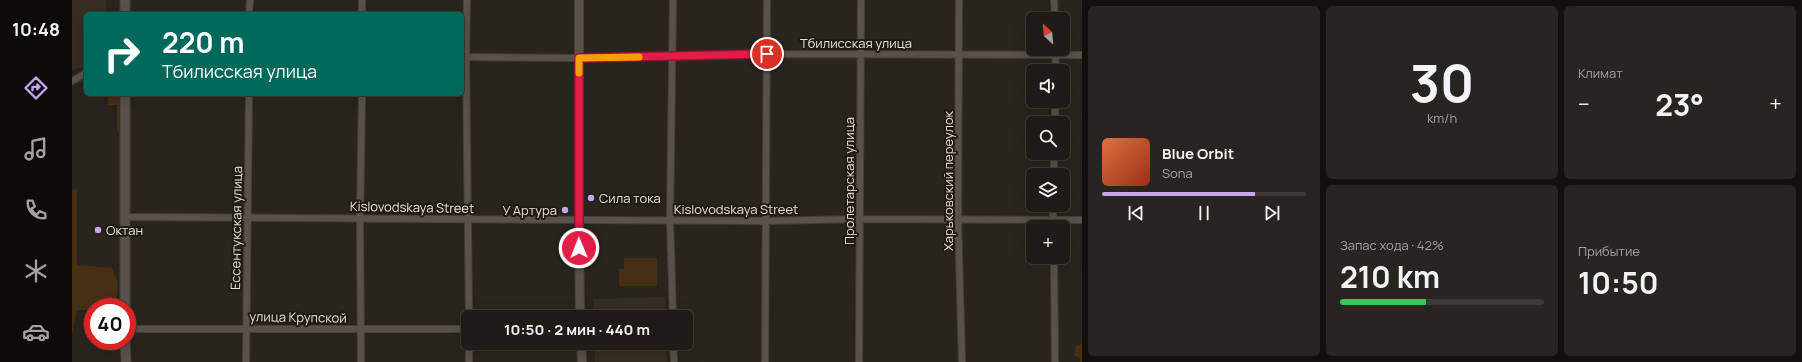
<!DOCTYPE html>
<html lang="ru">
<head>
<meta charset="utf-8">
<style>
	:root { --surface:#201b16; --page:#28241f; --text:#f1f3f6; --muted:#a2a1a1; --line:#3d3935; --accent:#c7a6ef }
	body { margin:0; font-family:Manrope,sans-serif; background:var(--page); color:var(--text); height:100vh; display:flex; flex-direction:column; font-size:15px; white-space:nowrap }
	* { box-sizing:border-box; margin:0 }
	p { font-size:13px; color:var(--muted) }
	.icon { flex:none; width:22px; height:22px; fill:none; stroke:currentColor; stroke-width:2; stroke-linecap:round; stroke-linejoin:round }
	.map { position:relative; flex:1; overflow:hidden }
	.panel { display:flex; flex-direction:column; gap:6px; padding:6px; background:#120f0c; width:720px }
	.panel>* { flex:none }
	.hud { position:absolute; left:12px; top:12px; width:380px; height:84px; border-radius:6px; box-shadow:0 4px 16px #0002,0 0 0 1px var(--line); background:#00695c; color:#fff; overflow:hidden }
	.needle { width:26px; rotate:334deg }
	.fabs { position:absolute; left:954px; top:12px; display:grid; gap:8px }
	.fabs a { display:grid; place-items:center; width:44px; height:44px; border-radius:6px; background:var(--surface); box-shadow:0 4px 16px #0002,0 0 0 1px var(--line); font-size:20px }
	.speed { position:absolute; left:12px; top:298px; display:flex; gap:8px; font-size:20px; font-weight:700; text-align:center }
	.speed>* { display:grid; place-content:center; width:52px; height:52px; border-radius:50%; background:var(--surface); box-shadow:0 4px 16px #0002,0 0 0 1px var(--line); line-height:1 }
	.speed .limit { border:6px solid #d22; background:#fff; color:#111 }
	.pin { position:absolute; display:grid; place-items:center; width:34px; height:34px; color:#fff; margin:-17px; border:2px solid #fff; border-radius:50%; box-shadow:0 1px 4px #0007 }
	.me { position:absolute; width:44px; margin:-22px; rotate:359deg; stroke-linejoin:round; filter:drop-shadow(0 0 3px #0008) }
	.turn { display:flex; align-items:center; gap:14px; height:84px; padding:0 12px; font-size:18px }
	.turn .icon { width:52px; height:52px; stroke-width:2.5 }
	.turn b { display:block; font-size:28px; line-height:34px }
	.big { font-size:30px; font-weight:700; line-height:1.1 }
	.panel .tile { flex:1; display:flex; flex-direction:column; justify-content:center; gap:6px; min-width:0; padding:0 14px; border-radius:6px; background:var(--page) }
	.panel .dial { align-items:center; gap:0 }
	.dial b { font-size:52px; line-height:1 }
	.song { display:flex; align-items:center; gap:12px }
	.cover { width:48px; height:48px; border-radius:6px; background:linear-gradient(135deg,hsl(20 70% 55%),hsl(10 70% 35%)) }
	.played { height:4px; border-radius:2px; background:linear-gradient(90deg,var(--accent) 75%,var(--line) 75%) }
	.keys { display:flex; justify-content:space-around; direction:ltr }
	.heat { display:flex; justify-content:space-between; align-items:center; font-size:22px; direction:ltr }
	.charge { height:6px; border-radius:3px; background:linear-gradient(90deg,#34c759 42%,var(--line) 0) }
	.panel .tiles { flex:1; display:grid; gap:6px; grid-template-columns:repeat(3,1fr) }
	.tile:first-child { grid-row:span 2 }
	.trip { position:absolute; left:389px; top:310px; width:232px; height:40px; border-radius:6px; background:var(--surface); box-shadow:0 4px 16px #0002,0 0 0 1px var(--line); font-weight:700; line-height:40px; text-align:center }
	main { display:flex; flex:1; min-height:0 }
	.tab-bar { display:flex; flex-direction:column; width:72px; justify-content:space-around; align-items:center; background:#0d0b09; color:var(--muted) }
	.tab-bar .icon { width:28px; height:28px }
	.tab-bar .active { color:var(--accent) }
	.tab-bar b { font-size:18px; color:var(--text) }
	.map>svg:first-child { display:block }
	.built { fill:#372d22 }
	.green { fill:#462f13 }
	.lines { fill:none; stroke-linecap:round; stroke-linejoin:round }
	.minor-casing { stroke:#44403b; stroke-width:8 }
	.tertiary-casing { stroke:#44403b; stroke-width:10 }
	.secondary-casing { stroke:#44403b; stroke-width:11 }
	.minor { stroke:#58524b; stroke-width:6 }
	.tertiary { stroke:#58524b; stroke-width:8 }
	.secondary { stroke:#58524b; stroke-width:9 }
	.route-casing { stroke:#92132f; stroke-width:10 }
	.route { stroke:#e11d48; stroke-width:7 }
	.slow { stroke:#f59e0b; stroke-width:7 }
	.poi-dot { fill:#c7a6ef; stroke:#201b15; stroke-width:1.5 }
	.labels { text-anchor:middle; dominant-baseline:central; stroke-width:4; stroke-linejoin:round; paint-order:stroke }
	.street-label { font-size:13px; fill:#e4e0dc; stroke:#201b15 }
	.poi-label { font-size:13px; fill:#e4e0dc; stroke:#201b15; text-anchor:start }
</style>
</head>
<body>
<main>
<nav class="tab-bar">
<b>10:48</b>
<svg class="icon active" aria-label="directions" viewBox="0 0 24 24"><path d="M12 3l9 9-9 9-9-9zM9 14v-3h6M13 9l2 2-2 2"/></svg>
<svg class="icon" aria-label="music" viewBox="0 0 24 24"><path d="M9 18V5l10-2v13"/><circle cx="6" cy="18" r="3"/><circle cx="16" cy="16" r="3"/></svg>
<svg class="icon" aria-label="phone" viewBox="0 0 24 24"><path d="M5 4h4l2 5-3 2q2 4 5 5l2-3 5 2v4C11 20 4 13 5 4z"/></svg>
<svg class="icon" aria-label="climate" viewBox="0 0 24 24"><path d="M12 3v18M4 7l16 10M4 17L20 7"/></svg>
<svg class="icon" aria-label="car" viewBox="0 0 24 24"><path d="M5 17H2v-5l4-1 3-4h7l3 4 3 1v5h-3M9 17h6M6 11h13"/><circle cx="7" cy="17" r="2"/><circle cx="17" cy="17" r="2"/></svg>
</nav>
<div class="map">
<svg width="1010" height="362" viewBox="0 0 1010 362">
	<rect width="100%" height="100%" fill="#2a241e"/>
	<!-- built -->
	<path class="built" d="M0,0h34v14h-20v52l-14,4z
		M593,297v20h-72v-18z
		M522,343h72l1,19h-72z"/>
	<!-- green -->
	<path class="green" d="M36,94h11v38l-2,-2v-25h-9z
		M5,189v76l35,3 6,14 -2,25h-23v3h-16l-5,25v-145z
		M552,258h33v28h-38v-17h5z
		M1010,343v19h-2v-4l-6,-2 2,-10z"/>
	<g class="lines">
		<!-- minor casing -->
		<g class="minor-casing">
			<path id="minor" d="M290,0v14
				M395,0l-1,57 3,260
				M601,0l-3,220 3,97
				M887,0l-1,219 4,143
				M982,0l1,19
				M177,14l1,-14
				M390,57l117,1 188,-4 315,1
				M983,71l1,-22
				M0,81l14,-8
				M983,123v-22
				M982,175v-22
				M53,217l640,4 94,-2 223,1
				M981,227v-22
				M982,257l1,105
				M55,329h341
				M397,343v19
				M601,343l1,19
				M174,362l3,-268
				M289,362l-1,-144 2,-124
				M693,362l2,-362
				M787,362l2,-362"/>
		</g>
		<!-- tertiary casing -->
		<g class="tertiary-casing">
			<path id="tertiary" d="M507,0v220l1,97
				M509,343l1,19"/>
		</g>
		<!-- secondary casing -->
		<g class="secondary-casing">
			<path id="secondary" d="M53,14v-14
				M53,94v213
				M53,341l1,21"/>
		</g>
		<!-- minor -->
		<use href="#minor" class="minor"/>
		<!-- tertiary -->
		<use href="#tertiary" class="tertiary"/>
		<!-- secondary -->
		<use href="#secondary" class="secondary"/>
	</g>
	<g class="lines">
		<!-- route casing -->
		<g class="route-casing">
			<path id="route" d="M507,248v-190l188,-4"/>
		</g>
		<!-- route -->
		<use href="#route" class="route"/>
		<!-- slow -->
		<path class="slow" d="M507,73v-15l60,-1"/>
	</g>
	<!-- markers -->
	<g class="poi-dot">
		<circle cx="519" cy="198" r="4"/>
		<circle cx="493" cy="210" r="4"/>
		<circle cx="26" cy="230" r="4"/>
	</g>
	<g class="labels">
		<!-- street labels -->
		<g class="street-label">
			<text x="784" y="43">Тбилисская улица</text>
			<text transform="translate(777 181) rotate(-90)">Пролетарская улица</text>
			<text transform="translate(876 181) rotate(-90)">Харьковский переулок</text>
			<text transform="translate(340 207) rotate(1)">Kislovodskaya Street</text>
			<text x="664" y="209">Kislovodskaya Street</text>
			<text transform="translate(164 228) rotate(-89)">Ессентукская улица</text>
			<text transform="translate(226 317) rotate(1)">улица Крупской</text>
		</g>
		<!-- poi labels -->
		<g class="poi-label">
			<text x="527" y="198">Сила тока</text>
			<text x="485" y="210" text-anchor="end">У Артура</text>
			<text x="34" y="230">Октан</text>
		</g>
	</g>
</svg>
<div class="fabs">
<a><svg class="needle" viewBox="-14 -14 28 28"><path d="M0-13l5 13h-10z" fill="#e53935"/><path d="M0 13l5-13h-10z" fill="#a2a1a1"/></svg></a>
<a><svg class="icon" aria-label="sound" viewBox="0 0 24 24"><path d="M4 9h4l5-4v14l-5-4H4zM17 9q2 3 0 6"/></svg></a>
<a><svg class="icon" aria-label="search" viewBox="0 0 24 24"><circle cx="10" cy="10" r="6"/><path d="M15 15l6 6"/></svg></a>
<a><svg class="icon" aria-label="layers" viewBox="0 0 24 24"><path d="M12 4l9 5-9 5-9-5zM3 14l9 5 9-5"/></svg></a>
<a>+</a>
</div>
<div class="speed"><div class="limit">40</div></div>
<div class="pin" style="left:695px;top:54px;background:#d93025"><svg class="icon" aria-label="arrive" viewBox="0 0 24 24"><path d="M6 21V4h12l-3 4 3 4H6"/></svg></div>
<svg class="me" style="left:507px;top:248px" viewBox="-20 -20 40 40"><circle r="17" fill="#e11d48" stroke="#fff" stroke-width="3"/><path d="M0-11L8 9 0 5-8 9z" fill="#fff"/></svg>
<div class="trip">10:50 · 2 мин · 440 m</div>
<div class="hud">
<div class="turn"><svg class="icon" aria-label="right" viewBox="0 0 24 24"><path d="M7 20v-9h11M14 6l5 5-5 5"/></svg><div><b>220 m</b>Тбилисская улица</div></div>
</div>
</div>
<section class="panel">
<div class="tiles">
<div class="tile">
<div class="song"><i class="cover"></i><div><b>Blue Orbit</b><p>Sona</p></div></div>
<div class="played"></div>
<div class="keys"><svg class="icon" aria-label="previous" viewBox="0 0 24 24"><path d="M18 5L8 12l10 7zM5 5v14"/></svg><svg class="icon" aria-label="pause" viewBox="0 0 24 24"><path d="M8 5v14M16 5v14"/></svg><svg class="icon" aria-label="next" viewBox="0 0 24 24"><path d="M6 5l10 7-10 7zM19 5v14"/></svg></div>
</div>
<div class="tile dial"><b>30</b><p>km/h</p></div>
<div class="tile"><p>Климат</p>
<div class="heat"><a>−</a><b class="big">23°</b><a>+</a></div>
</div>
<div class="tile"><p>Запас хода · 42%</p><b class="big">210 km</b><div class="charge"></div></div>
<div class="tile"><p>Прибытие</p><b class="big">10:50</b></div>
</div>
</section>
</main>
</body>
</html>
